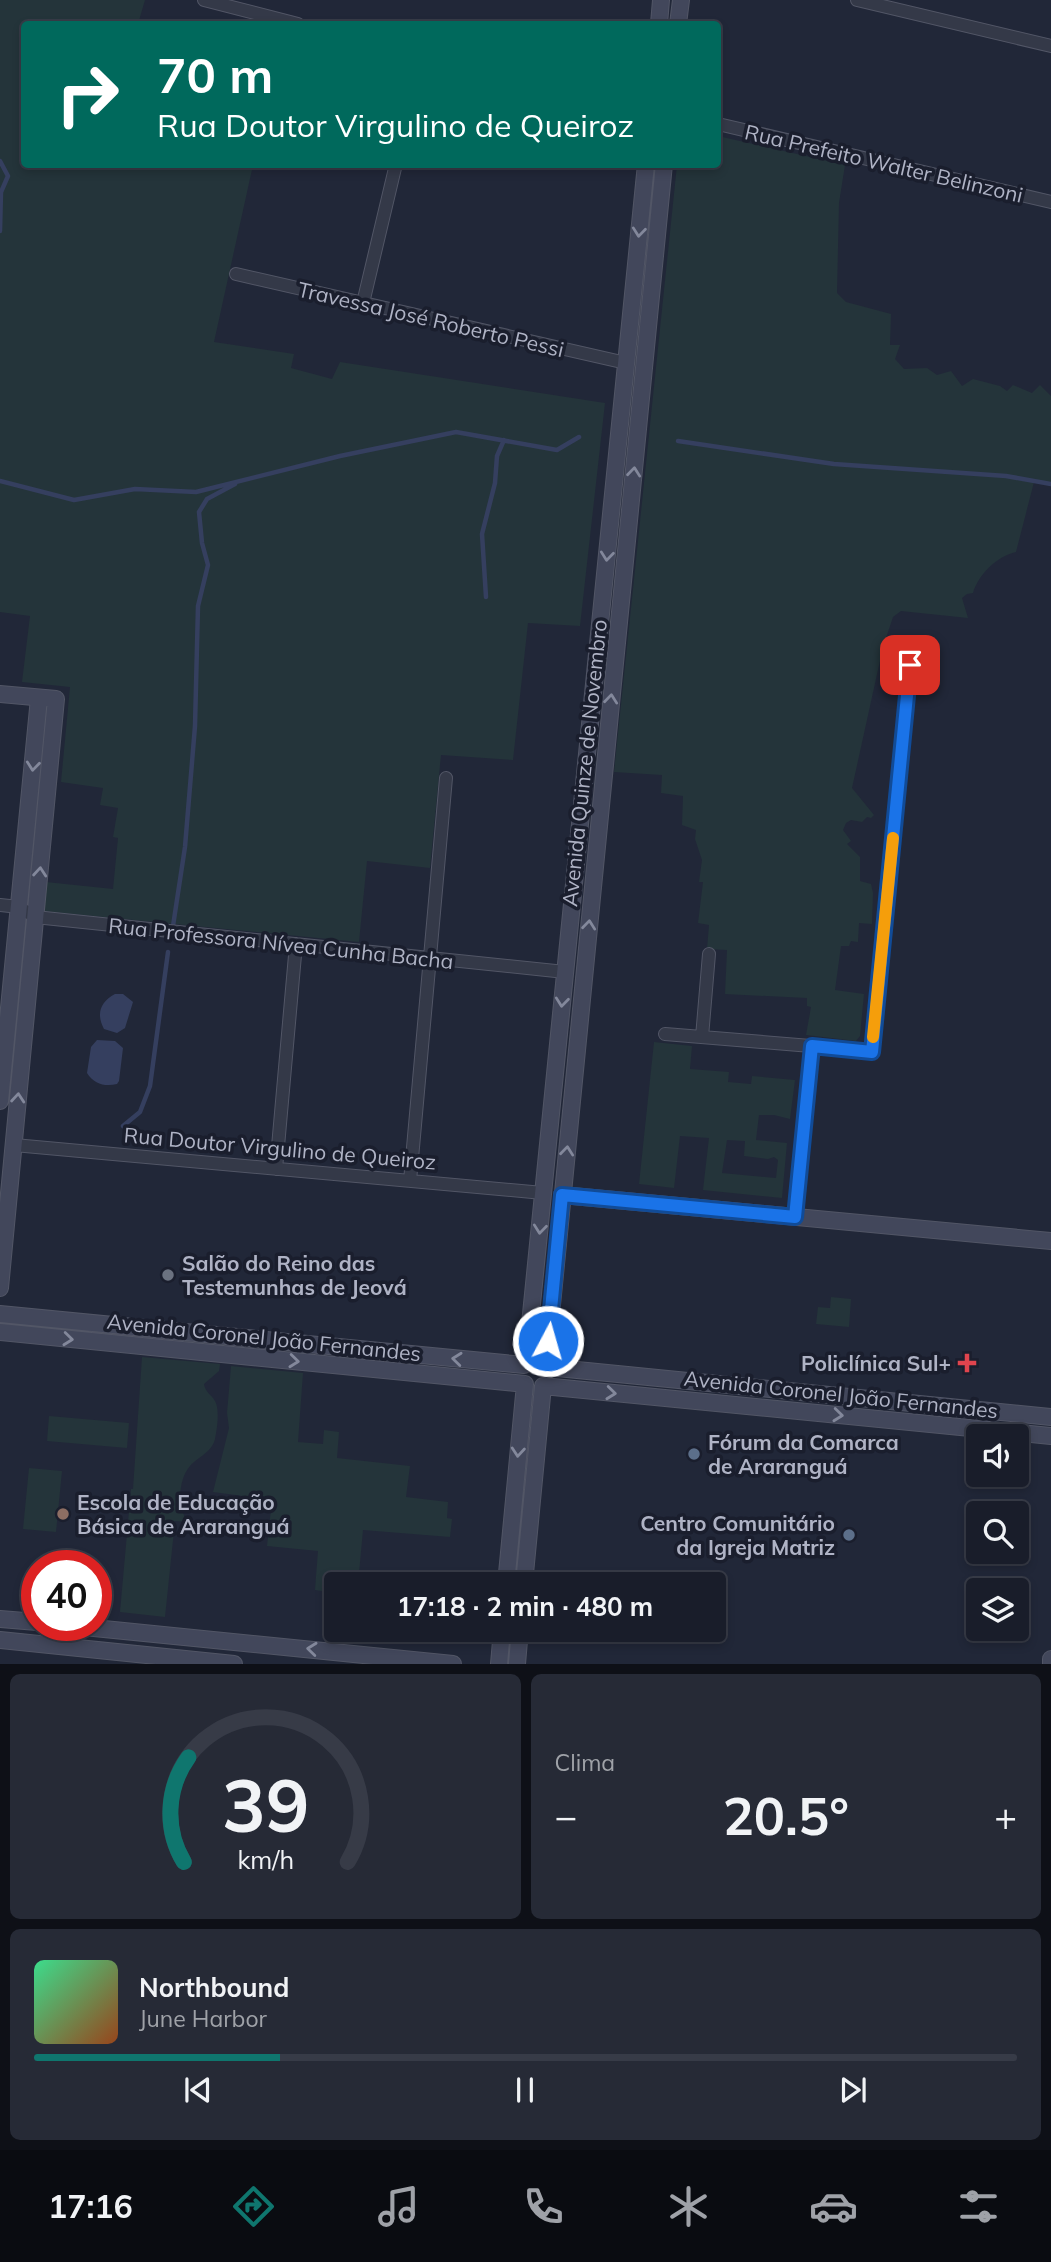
<!DOCTYPE html>
<html lang="pt">
<head>
<meta charset="utf-8">
<style>
	:root { --surface:#191d2a; --page:#262a36; --text:#f1f3f6; --muted:#9fa2a8; --line:#373b47; --accent:#0f766e }
	body { margin:0; font-family:Mulish,sans-serif; background:var(--page); color:var(--text); height:100vh; display:flex; flex-direction:column; font-size:26px; white-space:nowrap }
	* { box-sizing:border-box; margin:0 }
	p { font-size:23px; color:var(--muted) }
	.icon { flex:none; width:38px; height:38px; fill:none; stroke:currentColor; stroke-width:2; stroke-linecap:round; stroke-linejoin:round }
	.map { position:relative; height:1664px; overflow:hidden }
	.sheet { display:flex; flex-direction:column; gap:10px; padding:10px; background:#0e1017; flex:1 }
	.sheet>* { flex:none }
	.top-card { position:absolute; left:21px; top:21px; width:700px; height:147px; border-radius:7px; box-shadow:0 4px 10px #0003,0 0 0 2px var(--line); background:#00695c; color:#fff; overflow:hidden }
	.tools { position:absolute; left:966px; top:1424px; display:grid; gap:14px }
	.tools a { display:grid; place-items:center; width:63px; height:63px; border-radius:7px; background:var(--surface); box-shadow:0 4px 10px #0003,0 0 0 2px var(--line); font-size:35px }
	.speed { position:absolute; left:21px; top:1550px; display:flex; gap:14px; font-size:35px; font-weight:700; text-align:center }
	.speed>* { display:grid; place-content:center; width:91px; height:91px; border-radius:50%; background:var(--surface); box-shadow:0 4px 10px #0003,0 0 0 2px var(--line); line-height:1 }
	.speed .limit { border:10px solid #d22; background:#fff; color:#111 }
	.pin { position:absolute; display:grid; place-items:center; width:60px; height:60px; color:#fff; margin:-30px; border-radius:14px; box-shadow:0 4px 10px #0006 }
	.me { position:absolute; width:77px; margin:-38px; rotate:6deg; stroke-linejoin:round; filter:drop-shadow(0 0 5px #0008) }
	.turn { display:flex; align-items:center; gap:24px; height:147px; padding:0 21px; font-size:32px }
	.turn .icon { width:91px; height:91px; stroke-width:2.5 }
	.turn b { display:block; font-size:49px; line-height:60px }
	.big { font-size:52px; font-weight:700; line-height:1.1 }
	.sheet .card { flex:1; display:flex; flex-direction:column; justify-content:center; gap:10px; min-width:0; padding:0 24px; border-radius:10px; background:var(--page) }
	.sheet .dial { align-items:center; gap:0 }
	.dial svg { height:182px; overflow:visible; fill:none; stroke:var(--line); stroke-width:7; stroke-linecap:round; text-anchor:middle }
	.dial text { fill:var(--text); stroke:none }
	.song { display:flex; align-items:center; gap:21px }
	.cover { width:84px; height:84px; border-radius:10px; background:linear-gradient(135deg,hsl(150 70% 55%),hsl(20 70% 35%)) }
	.played { height:7px; border-radius:4px; background:linear-gradient(90deg,var(--accent) 25%,var(--line) 25%) }
	.keys { display:flex; justify-content:space-around; direction:ltr }
	.heat { display:flex; justify-content:space-between; align-items:center; font-size:38px; direction:ltr }
	.sheet .tiles { flex:1; display:grid; gap:10px; grid-template-columns:1fr 1fr }
	.card:last-child { grid-column:span 2 }
	.trip { position:absolute; left:324px; top:1572px; width:402px; height:70px; border-radius:7px; background:var(--surface); box-shadow:0 4px 10px #0003,0 0 0 2px var(--line); font-weight:700; line-height:70px; text-align:center }
	.tab-bar { display:flex; height:112px; justify-content:space-around; align-items:center; background:#0a0c11; color:var(--muted) }
	.tab-bar .icon { width:49px; height:49px }
	.tab-bar .active { color:var(--accent) }
	.tab-bar b { font-size:32px; color:var(--text) }
	.map>svg:first-child { display:block }
	.green { fill:#24343a; fill-rule:evenodd }
	.water { fill:#353f5f }
	.lines { fill:none; stroke-linecap:round; stroke-linejoin:round }
	.stream { stroke:#353f5f; stroke-width:4.5 }
	.street-casing { stroke:#525666; stroke-width:14 }
	.secondary-casing { stroke:#525666; stroke-width:18 }
	.street { stroke:#343948; stroke-width:12 }
	.secondary { stroke:#42475b; stroke-width:16 }
	.oneway { stroke:#83889b }
	.route-casing { stroke:#114b97; stroke-width:18 }
	.route { stroke:#1a73e8; stroke-width:12 }
	.slow { stroke:#f59e0b; stroke-width:12 }
	.worship-dot { fill:#6b7280; stroke:#1a1e2d; stroke-width:2.5 }
	.health-dot { fill:#e0444e; stroke:#1a1e2d; stroke-width:2.5 }
	.service-dot { fill:#5c6f8a; stroke:#1a1e2d; stroke-width:2.5 }
	.education-dot { fill:#8d6e63; stroke:#1a1e2d; stroke-width:2.5 }
	.labels { text-anchor:middle; dominant-baseline:central; stroke-width:7; stroke-linejoin:round; paint-order:stroke }
	.street-label { font-size:21px; fill:#afb3c5; stroke:#1a1e2d }
	.poi-label { font-size:21px; font-weight:bold; fill:#afb3c5; stroke:#1a1e2d; text-anchor:start }
</style>
</head>
<body>
<div class="map">
<svg width="1051" height="1664" viewBox="0 0 1051 1664">
	<rect width="100%" height="100%" fill="#212738"/>
	<!-- green -->
	<path class="green" d="M0,0h145l-7,24h-114v140l229,1 -39,177 80,12 -3,14 41,11 8,-17 265,41 -25,223 -52,-3 -15,137 -72,-5 -11,113 -63,-7 -8,81 -316,-31 3,-29 67,7 5,-51 -5,-1 5,-29 -18,-3 3,-17 -42,-6 9,-95 -48,-5 8,-66 -30,-4z
		M718,136l127,29 -6,38 -2,90 9,9 45,12 -1,31h10l-5,14 9,10 23,-1 10,7 14,-4 11,15 11,-7 27,7 7,5 6,-6 19,8 8,-8 11,11v88l-17,-2 -18,70c-19,4 -38,23 -43,41l-6,1 -5,4 6,20 -67,-7 -8,6 -10,30 -31,141 22,27 -3,3 -4,-1 -5,5 -11,-2 -5,3 -3,7 8,11 -4,3 13,13v24l11,3 2,9 -1,31 -13,-1 -1,19 -7,-1 -2,5h-8l-6,44 29,4 -4,42 -4,5 -50,-6 5,-28 -4,-1v-8l-82,-4 2,-44 -20,-1 2,-24 -11,-2 5,-41h-4l3,-22 -7,-21 1,-9 -14,-5 1,-29 -22,-3 1,-18 -48,-3 63,-607 41,-1z
		M654,1042l38,4 -2,23 39,3 -1,10 23,2 1,-8 43,4 -5,39 -16,-4h-15l-3,25 31,3 -5,55 -79,-8 6,-52 -29,-2 -6,52 -35,-4zM727,1140l18,1 -1,15 24,3 6,-2 4,3 -2,18 -54,-5z
		M831,1297l20,2 -2,28 -33,-3 2,-17 12,1z
		M142,1357l78,7 -1,7 -15,13c1,8 7,10 11,17 5,9 2,28 0,38 -3,13 -17,18 -25,27 -12,14 -13,42 -2,56l-13,-1 -10,96 -45,-5 11,-123h2z
		M231,1366l72,7 -5,69 25,2 1,-14 15,2 -2,26 73,8 -4,31 42,5 -1,16 5,1 -2,18 -87,-7 -5,54h-22v9l-21,-3 3,-39 -51,-5 5,-46 -59,-8 16,-64 -2,-15z
		M49,1416l80,7 -2,25 -80,-7z
		M29,1468l33,3 -6,61 -33,-3z"/>
	<!-- water -->
	<path class="water" d="M115,994h8l10,8 -8,26 -8,5 -13,-4c-8,-15 -4,-27 11,-35z
		M97,1040l18,1 8,7 -4,33 -2,3c-12,3 -23,0 -30,-11l4,-26z"/>
	<g class="lines">
		<!-- stream -->
		<path class="stream" d="M0,161l8,15 -7,16 -1,39
			M678,441l156,23 172,12 45,8
			M0,481l74,19 61,-11 61,3 144,-36 116,-24 101,18 22,-13
			M486,597l-4,-63 13,-51 2,-27 7,-16
			M173,926l12,-79 10,-121 3,-120 10,-41 -6,-22 -3,-31 8,-13 28,-15
			M123,1126l17,-14 10,-26 18,-134"/>
		<!-- street casing -->
		<g class="street-casing">
			<path id="street" d="M204,0l94,24
				M857,0l194,46
				M718,124l333,78
				M236,274l390,89
				M363,303l33,-139
				M0,905l19,2 16,10 530,55
				M665,1034l207,17 38,-386
				M702,1037l7,-83
				M14,1145l529,48
				M276,1169l20,-225
				M410,1181l36,-403
				M795,1217l17,-171"/>
		</g>
		<!-- secondary casing -->
		<g class="secondary-casing">
			<path id="secondary" d="M659,24l2,-24
				M678,24l3,-24
				M0,694l56,5 -56,589
				M0,1101l39,-403
				M562,1195l489,46
				M0,1314l524,51
				M0,1332l525,52 -19,200
				M526,1364l120,-1200
				M546,1366l118,-1202
				M547,1367l504,50
				M524,1584l19,-198 508,50
				M0,1619l37,3
				M74,1626l379,38
				M0,1640l234,24
				M499,1664l3,-35
				M517,1664l3,-35
				M1051,1664v-5"/>
		</g>
		<!-- street -->
		<use href="#street" class="street"/>
		<!-- secondary -->
		<use href="#secondary" class="secondary"/>
	</g>
	<!-- one-way arrows -->
	<defs><path id="oneway-chevron" d="M-2-3.5L2.5 0L-2 3.5" fill="none" stroke-width="1.6" stroke-linecap="round" stroke-linejoin="round" transform="scale(1.75)"/></defs>
	<g class="oneway">
		<use href="#oneway-chevron" transform="translate(639 232) rotate(96)"/>
		<use href="#oneway-chevron" transform="translate(634 472) rotate(-84)"/>
		<use href="#oneway-chevron" transform="translate(607 556) rotate(96)"/>
		<use href="#oneway-chevron" transform="translate(611 699) rotate(-84)"/>
		<use href="#oneway-chevron" transform="translate(33 766) rotate(96)"/>
		<use href="#oneway-chevron" transform="translate(40 872) rotate(-85)"/>
		<use href="#oneway-chevron" transform="translate(589 925) rotate(-84)"/>
		<use href="#oneway-chevron" transform="translate(562 1002) rotate(96)"/>
		<use href="#oneway-chevron" transform="translate(18 1098) rotate(-85)"/>
		<use href="#oneway-chevron" transform="translate(567 1151) rotate(-84)"/>
		<use href="#oneway-chevron" transform="translate(540 1229) rotate(96)"/>
		<use href="#oneway-chevron" transform="translate(68 1339) rotate(6)"/>
		<use href="#oneway-chevron" transform="translate(457 1359) rotate(-174)"/>
		<use href="#oneway-chevron" transform="translate(294 1361) rotate(6)"/>
		<use href="#oneway-chevron" transform="translate(611 1393) rotate(6)"/>
		<use href="#oneway-chevron" transform="translate(838 1415) rotate(6)"/>
		<use href="#oneway-chevron" transform="translate(518 1452) rotate(95)"/>
		<use href="#oneway-chevron" transform="translate(312 1649) rotate(-174)"/>
	</g>
	<g class="lines">
		<!-- route casing -->
		<g class="route-casing">
			<path id="route" d="M548,1341l14,-146 233,22 17,-171 60,6 38,-387"/>
		</g>
		<!-- route -->
		<use href="#route" class="route"/>
		<!-- slow -->
		<path class="slow" d="M873,1037l20,-199"/>
	</g>
	<!-- markers -->
	<circle class="worship-dot" cx="168" cy="1275" r="7"/>
	<path class="health-dot" d="M963.5 1352.5h7v7h7v7h-7v7h-7v-7h-7v-7h7z"/>
	<g class="service-dot">
		<circle cx="694" cy="1454" r="7"/>
		<circle cx="849" cy="1535" r="7"/>
	</g>
	<circle class="education-dot" cx="63" cy="1514" r="7"/>
	<g class="labels">
		<!-- street labels -->
		<g class="street-label">
			<text transform="translate(884 163) rotate(13)">Rua Prefeito Walter Belinzoni</text>
			<text transform="translate(431 319) rotate(13)">Travessa José Roberto Pessi</text>
			<text transform="translate(584 763) rotate(-84)">Avenida Quinze de Novembro</text>
			<text transform="translate(281 943) rotate(6)">Rua Professora Nívea Cunha Bacha</text>
			<text transform="translate(280 1148) rotate(5)">Rua Doutor Virgulino de Queiroz</text>
			<text transform="translate(264 1337) rotate(6)">Avenida Coronel João Fernandes</text>
			<text transform="translate(841 1394) rotate(6)">Avenida Coronel João Fernandes</text>
		</g>
		<!-- poi labels -->
		<g class="poi-label">
			<text x="182" y="1263">Salão do Reino das<tspan x="182" dy="24">Testemunhas de Jeová</tspan></text>
			<text x="951" y="1363" text-anchor="end">Policlínica Sul+</text>
			<text x="708" y="1442">Fórum da Comarca<tspan x="708" dy="24">de Araranguá</tspan></text>
			<text x="77" y="1502">Escola de Educação<tspan x="77" dy="24">Básica de Araranguá</tspan></text>
			<text x="835" y="1523" text-anchor="end">Centro Comunitário<tspan x="835" dy="24">da Igreja Matriz</tspan></text>
		</g>
	</g>
</svg>
<div class="tools">
<a><svg class="icon" aria-label="sound" viewBox="0 0 24 24"><path d="M4 9h4l5-4v14l-5-4H4zM17 9q2 3 0 6"/></svg></a>
<a><svg class="icon" aria-label="search" viewBox="0 0 24 24"><circle cx="10" cy="10" r="6"/><path d="M15 15l6 6"/></svg></a>
<a><svg class="icon" aria-label="layers" viewBox="0 0 24 24"><path d="M12 4l9 5-9 5-9-5zM3 14l9 5 9-5"/></svg></a>
</div>
<div class="speed"><div class="limit">40</div></div>
<div class="pin" style="left:910px;top:665px;background:#d93025"><svg class="icon" aria-label="arrive" viewBox="0 0 24 24"><path d="M6 21V4h12l-3 4 3 4H6"/></svg></div>
<svg class="me" style="left:548px;top:1341px" viewBox="-20 -20 40 40"><circle r="17" fill="#1a73e8" stroke="#fff" stroke-width="3"/><path d="M0-11L8 9 0 5-8 9z" fill="#fff"/></svg>
<div class="trip">17:18 · 2 min · 480 m</div>
<div class="top-card">
<div class="turn"><svg class="icon" aria-label="right" viewBox="0 0 24 24"><path d="M7 20v-9h11M14 6l5 5-5 5"/></svg><div><b>70 m</b>Rua Doutor Virgulino de Queiroz</div></div>
</div>
</div>
<section class="sheet">
<div class="tiles">
<div class="card dial"><svg viewBox="0 0 100 80">
<path d="M14 69A42 42 0 1 1 86 69"/>
<path d="M14 69A42 42 0 0 1 16 23" stroke="#0f766e"/>
<text x="50" y="56" font-size="32" font-weight="700">39</text>
<text x="50" y="72" font-size="11">km/h</text>
</svg></div>
<div class="card"><p>Clima</p>
<div class="heat"><a>−</a><b class="big">20.5°</b><a>+</a></div>
</div>
<div class="card">
<div class="song"><i class="cover"></i><div><b>Northbound</b><p>June Harbor</p></div></div>
<div class="played"></div>
<div class="keys"><svg class="icon" aria-label="previous" viewBox="0 0 24 24"><path d="M18 5L8 12l10 7zM5 5v14"/></svg><svg class="icon" aria-label="pause" viewBox="0 0 24 24"><path d="M8 5v14M16 5v14"/></svg><svg class="icon" aria-label="next" viewBox="0 0 24 24"><path d="M6 5l10 7-10 7zM19 5v14"/></svg></div>
</div>
</div>
</section>
<nav class="tab-bar">
<b>17:16</b>
<svg class="icon active" aria-label="directions" viewBox="0 0 24 24"><path d="M12 3l9 9-9 9-9-9zM9 14v-3h6M13 9l2 2-2 2"/></svg>
<svg class="icon" aria-label="music" viewBox="0 0 24 24"><path d="M9 18V5l10-2v13"/><circle cx="6" cy="18" r="3"/><circle cx="16" cy="16" r="3"/></svg>
<svg class="icon" aria-label="phone" viewBox="0 0 24 24"><path d="M5 4h4l2 5-3 2q2 4 5 5l2-3 5 2v4C11 20 4 13 5 4z"/></svg>
<svg class="icon" aria-label="climate" viewBox="0 0 24 24"><path d="M12 3v18M4 7l16 10M4 17L20 7"/></svg>
<svg class="icon" aria-label="car" viewBox="0 0 24 24"><path d="M5 17H2v-5l4-1 3-4h7l3 4 3 1v5h-3M9 17h6M6 11h13"/><circle cx="7" cy="17" r="2"/><circle cx="17" cy="17" r="2"/></svg>
<svg class="icon" aria-label="filters" viewBox="0 0 24 24"><path d="M4 7h16M4 17h16"/><circle cx="9" cy="7" r="2"/><circle cx="15" cy="17" r="2"/></svg>
</nav>
</body>
</html>
